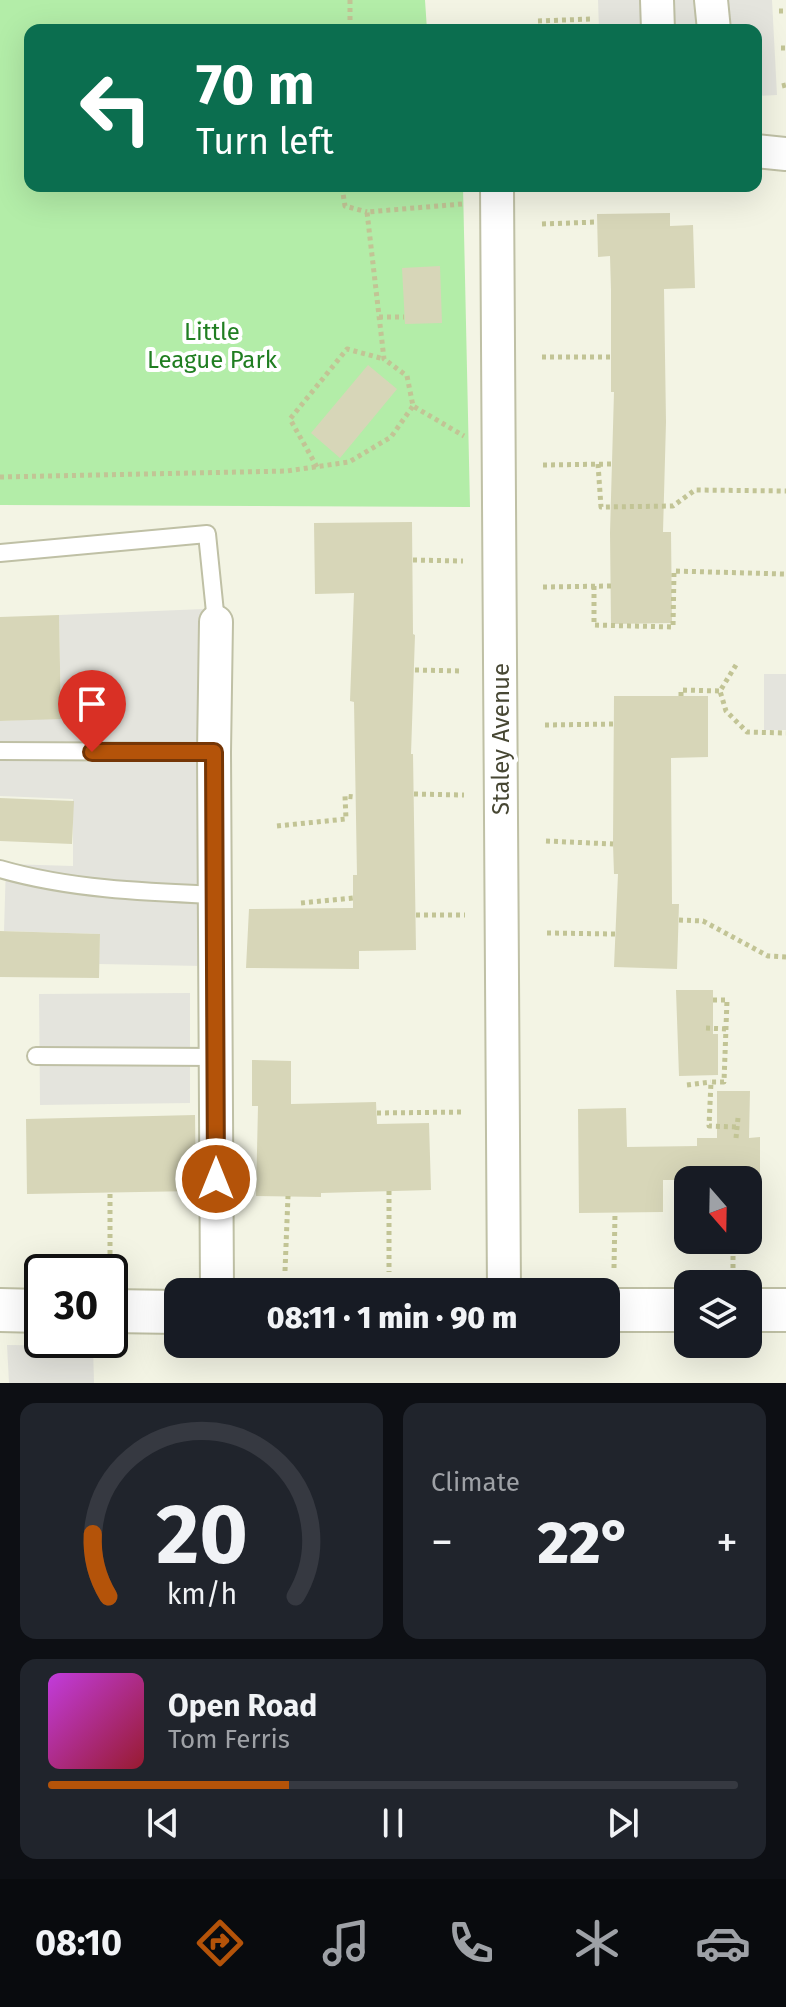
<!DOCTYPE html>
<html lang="en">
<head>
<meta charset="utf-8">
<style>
	:root { --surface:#171b24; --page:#20242c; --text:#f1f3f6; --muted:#9ea1a6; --line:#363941; --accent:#b45309 }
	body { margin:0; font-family:"Fira Sans",sans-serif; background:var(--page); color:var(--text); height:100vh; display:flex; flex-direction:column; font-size:30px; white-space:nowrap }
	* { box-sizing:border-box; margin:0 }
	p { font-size:26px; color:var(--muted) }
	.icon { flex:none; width:44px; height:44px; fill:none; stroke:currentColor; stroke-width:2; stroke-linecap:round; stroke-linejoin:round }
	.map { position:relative; height:1383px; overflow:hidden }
	.side { display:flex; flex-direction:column; gap:20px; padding:20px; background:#0d0f14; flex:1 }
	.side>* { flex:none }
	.top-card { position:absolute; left:24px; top:24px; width:738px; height:168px; border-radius:16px; box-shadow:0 8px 32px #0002; background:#0b6e4f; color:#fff; overflow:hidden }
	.needle { width:52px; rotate:160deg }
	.fabs { position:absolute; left:674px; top:1166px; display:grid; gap:16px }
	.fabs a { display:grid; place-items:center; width:88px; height:88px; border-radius:16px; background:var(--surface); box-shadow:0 8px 32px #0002; font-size:40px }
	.speed { position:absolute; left:24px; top:1254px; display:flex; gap:16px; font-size:40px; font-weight:700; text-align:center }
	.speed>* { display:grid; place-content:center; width:104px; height:104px; border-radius:50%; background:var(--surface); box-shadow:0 8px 32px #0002; line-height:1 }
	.speed .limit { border:4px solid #111; border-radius:12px; background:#fff; color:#111 }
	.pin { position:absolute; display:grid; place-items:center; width:68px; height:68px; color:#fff; margin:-82px -34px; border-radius:50% 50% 50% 0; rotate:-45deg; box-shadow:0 0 8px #0007 }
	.pin .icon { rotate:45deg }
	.me { position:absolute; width:88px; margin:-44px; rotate:0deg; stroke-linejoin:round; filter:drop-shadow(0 0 6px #0008) }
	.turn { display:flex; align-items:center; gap:28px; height:168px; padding:0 40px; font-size:36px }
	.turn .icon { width:104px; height:104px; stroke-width:2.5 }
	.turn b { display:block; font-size:56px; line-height:68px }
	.big { font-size:60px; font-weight:800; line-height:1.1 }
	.side .widget { flex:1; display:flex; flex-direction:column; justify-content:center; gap:12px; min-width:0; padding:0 28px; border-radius:16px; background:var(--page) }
	.side .dial { align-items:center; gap:0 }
	.dial svg { height:208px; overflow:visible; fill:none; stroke:var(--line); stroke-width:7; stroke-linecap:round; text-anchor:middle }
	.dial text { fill:var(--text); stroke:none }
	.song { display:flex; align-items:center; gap:24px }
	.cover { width:96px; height:96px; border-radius:12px; background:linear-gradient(135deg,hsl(290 70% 55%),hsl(350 70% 35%)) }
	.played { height:8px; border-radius:4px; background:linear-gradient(90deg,var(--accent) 35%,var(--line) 35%) }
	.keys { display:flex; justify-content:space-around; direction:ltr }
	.heat { display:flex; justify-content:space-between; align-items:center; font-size:44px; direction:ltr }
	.side .tiles { flex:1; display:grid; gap:20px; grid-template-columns:1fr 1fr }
	.widget:last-child { grid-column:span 2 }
	.trip { position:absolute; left:164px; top:1278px; width:456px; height:80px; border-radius:16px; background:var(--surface); box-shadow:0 8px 32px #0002; font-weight:800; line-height:80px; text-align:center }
	.menu { display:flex; height:128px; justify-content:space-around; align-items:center; background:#090b0e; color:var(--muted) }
	.menu .icon { width:56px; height:56px }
	.menu .selected { color:var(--accent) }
	.menu b { font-size:36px; color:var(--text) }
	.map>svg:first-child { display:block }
	.green { fill:#b3eda8 }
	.parking { fill:#e4e4dd }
	.building { fill:#d7d6b8 }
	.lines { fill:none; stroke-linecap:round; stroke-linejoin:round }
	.service-casing { stroke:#bfc0a5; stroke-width:20 }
	.minor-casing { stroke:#bfc0a5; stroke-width:36 }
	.tertiary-casing { stroke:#bfc0a5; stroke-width:46 }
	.path { stroke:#c2c495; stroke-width:5; stroke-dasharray:4 4; stroke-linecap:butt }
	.service { stroke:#fff; stroke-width:16 }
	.minor { stroke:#fff; stroke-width:32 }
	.tertiary { stroke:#fff; stroke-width:42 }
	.route-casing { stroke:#753606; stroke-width:20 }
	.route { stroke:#b45309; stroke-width:14 }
	.labels { text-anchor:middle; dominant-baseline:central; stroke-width:8; stroke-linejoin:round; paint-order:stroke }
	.park-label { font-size:24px; fill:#207e21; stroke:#fff }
	.street-label { font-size:24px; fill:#474733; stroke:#fff }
</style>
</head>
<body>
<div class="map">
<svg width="786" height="1383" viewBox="0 0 786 1383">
	<rect width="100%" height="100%" fill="#f3f4e4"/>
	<!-- green -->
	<path class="green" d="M0,0h425l2,30h-397v156h433l7,321 -470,-2z"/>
	<!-- parking -->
	<path class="parking" d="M598,0h174l5,95 -21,1v-66h-157z
		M204,609l-2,357 -103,-2 1,-30 -96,-3 2,-67 67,2v-67l-73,-3v-75l61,-3 -2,-103z
		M764,674h22v56h-22z
		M190,993v110l-150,2 -1,-111z
		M7,1345l86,1 1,37h-85z"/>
	<!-- building -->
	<path class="building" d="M670,213v13l23,-1 2,63 -31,1 2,133 -3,110h8l1,91 -61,1 -1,-91 4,-141h-3v-102l-1,-34 -12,1 -1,-43z
		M440,266l2,57 -37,1 -3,-56z
		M368,365l29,24 -57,69 -29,-25z
		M412,522l1,112 2,1 -4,119h2l3,196 -57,1v18l-113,-1 3,-59 104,-1v-33h4l-3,-173 -4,-1 4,-108 -39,1 -1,-71z
		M59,615l2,104 -61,2v-104z
		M614,696h94v61l-37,1 1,146h7l-2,65 -63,-2 4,-93h-4l-1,-30z
		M0,798l74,3 -2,43 -72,-3z
		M0,931l100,3 -1,44 -99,-1z
		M676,990h37v44h5v41l-39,1z
		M252,1060l39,1v43l85,-2 1,22 52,-1 2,67 -110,3v4l-65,-1 2,-90h-6z
		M717,1091h33l-1,47 11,-1v43h-97v32l-84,1 -1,-104 48,-1 1,39 70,-1v-8h20z
		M195,1115l1,76 -169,3 -1,-75z"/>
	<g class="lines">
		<!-- service casing -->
		<g class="service-casing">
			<path id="service" d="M0,553l207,-19 9,88
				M0,751l214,1
				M0,869c69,20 143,23 215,26
				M36,1056l180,1"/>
		</g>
		<!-- minor casing -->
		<g class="minor-casing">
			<path id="minor" d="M657,0l1,30
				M711,0l3,30
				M756,151l30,3
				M497,186l7,1106
				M216,622l-2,130 3,540"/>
		</g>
		<!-- tertiary casing -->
		<g class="tertiary-casing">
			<path id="tertiary" d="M0,1310l42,1
				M606,1310h82
				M748,1310h38
				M110,1311l68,1"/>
		</g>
		<!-- path -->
		<path class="path" d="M350,0v30
			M779,11h7
			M538,21l54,-2
			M781,48h5
			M782,86l4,-1
			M342,187l3,19 22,6
			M462,204l-95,8 17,147 23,17 6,30 51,30
			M542,224l55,-2
			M379,317h25
			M542,357h69
			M598,464l3,43 72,-1 22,-16 91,1
			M543,465l69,-1
			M317,467l-27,-48 57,-70 37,10
			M0,477l287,-6 62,-9 42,-25 22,-31
			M413,560l50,1
			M594,586v39l79,2 1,-56 110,3
			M543,587l68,-1
			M736,665l-16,26 6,20 21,21 39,1
			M415,670l48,1
			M681,696v-6l39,1
			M545,725l69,-1
			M414,794l50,1
			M277,826l69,-7 -1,-23 9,1
			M546,841l67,3
			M301,903l52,-5
			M416,915h49
			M679,920l24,1 65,35 18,1
			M547,933l68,1
			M713,1000h14l-3,82h-13l-2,44 28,1
			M706,1028l20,1
			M687,1085l24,-3
			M377,1113l88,-1
			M736,1138l2,-20
			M389,1191v81
			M733,1240v33
			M614,1268l1,-55
			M110,1270v-77
			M285,1271l3,-75"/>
		<!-- service -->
		<use href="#service" class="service"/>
		<!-- minor -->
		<use href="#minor" class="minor"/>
		<!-- tertiary -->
		<use href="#tertiary" class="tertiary"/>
	</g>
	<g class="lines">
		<!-- route casing -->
		<g class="route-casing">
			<path id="route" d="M92,752h122l2,427"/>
		</g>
		<!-- route -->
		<use href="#route" class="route"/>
	</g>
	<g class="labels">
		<!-- park labels -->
		<g class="park-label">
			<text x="212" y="332">Little<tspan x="212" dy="28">League Park</tspan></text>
		</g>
		<!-- street labels -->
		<g class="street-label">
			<text transform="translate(501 739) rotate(-90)">Staley Avenue</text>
		</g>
	</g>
</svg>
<div class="fabs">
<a><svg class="needle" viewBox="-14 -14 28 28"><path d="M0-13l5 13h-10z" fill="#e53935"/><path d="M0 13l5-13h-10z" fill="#9ea1a6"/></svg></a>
<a><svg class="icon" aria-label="layers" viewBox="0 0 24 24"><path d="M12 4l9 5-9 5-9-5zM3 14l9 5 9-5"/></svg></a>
</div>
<div class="speed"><div class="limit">30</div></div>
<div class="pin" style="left:92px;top:752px;background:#d93025"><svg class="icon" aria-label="arrive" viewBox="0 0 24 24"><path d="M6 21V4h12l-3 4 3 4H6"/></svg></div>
<svg class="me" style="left:216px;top:1179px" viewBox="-20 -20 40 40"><circle r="17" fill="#b45309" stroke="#fff" stroke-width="3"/><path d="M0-11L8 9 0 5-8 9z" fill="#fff"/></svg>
<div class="trip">08:11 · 1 min · 90 m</div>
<div class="top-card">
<div class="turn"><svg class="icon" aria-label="left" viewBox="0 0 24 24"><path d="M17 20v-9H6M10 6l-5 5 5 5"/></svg><div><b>70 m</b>Turn left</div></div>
</div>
</div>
<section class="side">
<div class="tiles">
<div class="widget dial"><svg viewBox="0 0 100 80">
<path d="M14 69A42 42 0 1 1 86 69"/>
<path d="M14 69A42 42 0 0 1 8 45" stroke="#b45309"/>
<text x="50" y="56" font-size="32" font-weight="700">20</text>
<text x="50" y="72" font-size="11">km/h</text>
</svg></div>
<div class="widget"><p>Climate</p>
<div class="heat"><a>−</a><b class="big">22°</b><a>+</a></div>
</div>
<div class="widget">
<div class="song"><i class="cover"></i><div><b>Open Road</b><p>Tom Ferris</p></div></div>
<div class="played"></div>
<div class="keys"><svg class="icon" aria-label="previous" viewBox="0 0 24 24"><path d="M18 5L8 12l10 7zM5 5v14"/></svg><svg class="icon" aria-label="pause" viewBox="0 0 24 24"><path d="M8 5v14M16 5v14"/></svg><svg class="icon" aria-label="next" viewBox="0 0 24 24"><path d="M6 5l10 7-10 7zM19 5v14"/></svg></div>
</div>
</div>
</section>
<nav class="menu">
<b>08:10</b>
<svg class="icon selected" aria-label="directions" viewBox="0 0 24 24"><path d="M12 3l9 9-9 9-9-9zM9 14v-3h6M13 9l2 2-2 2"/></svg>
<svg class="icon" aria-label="music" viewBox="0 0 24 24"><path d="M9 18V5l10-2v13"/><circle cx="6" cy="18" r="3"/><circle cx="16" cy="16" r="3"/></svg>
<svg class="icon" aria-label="phone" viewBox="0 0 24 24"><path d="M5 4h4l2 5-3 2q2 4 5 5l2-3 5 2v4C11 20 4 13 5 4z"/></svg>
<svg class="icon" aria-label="climate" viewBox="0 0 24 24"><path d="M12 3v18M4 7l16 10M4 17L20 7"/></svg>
<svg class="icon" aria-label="car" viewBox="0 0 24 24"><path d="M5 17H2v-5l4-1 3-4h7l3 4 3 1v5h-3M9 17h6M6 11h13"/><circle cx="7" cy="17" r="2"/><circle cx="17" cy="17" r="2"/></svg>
</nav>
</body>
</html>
